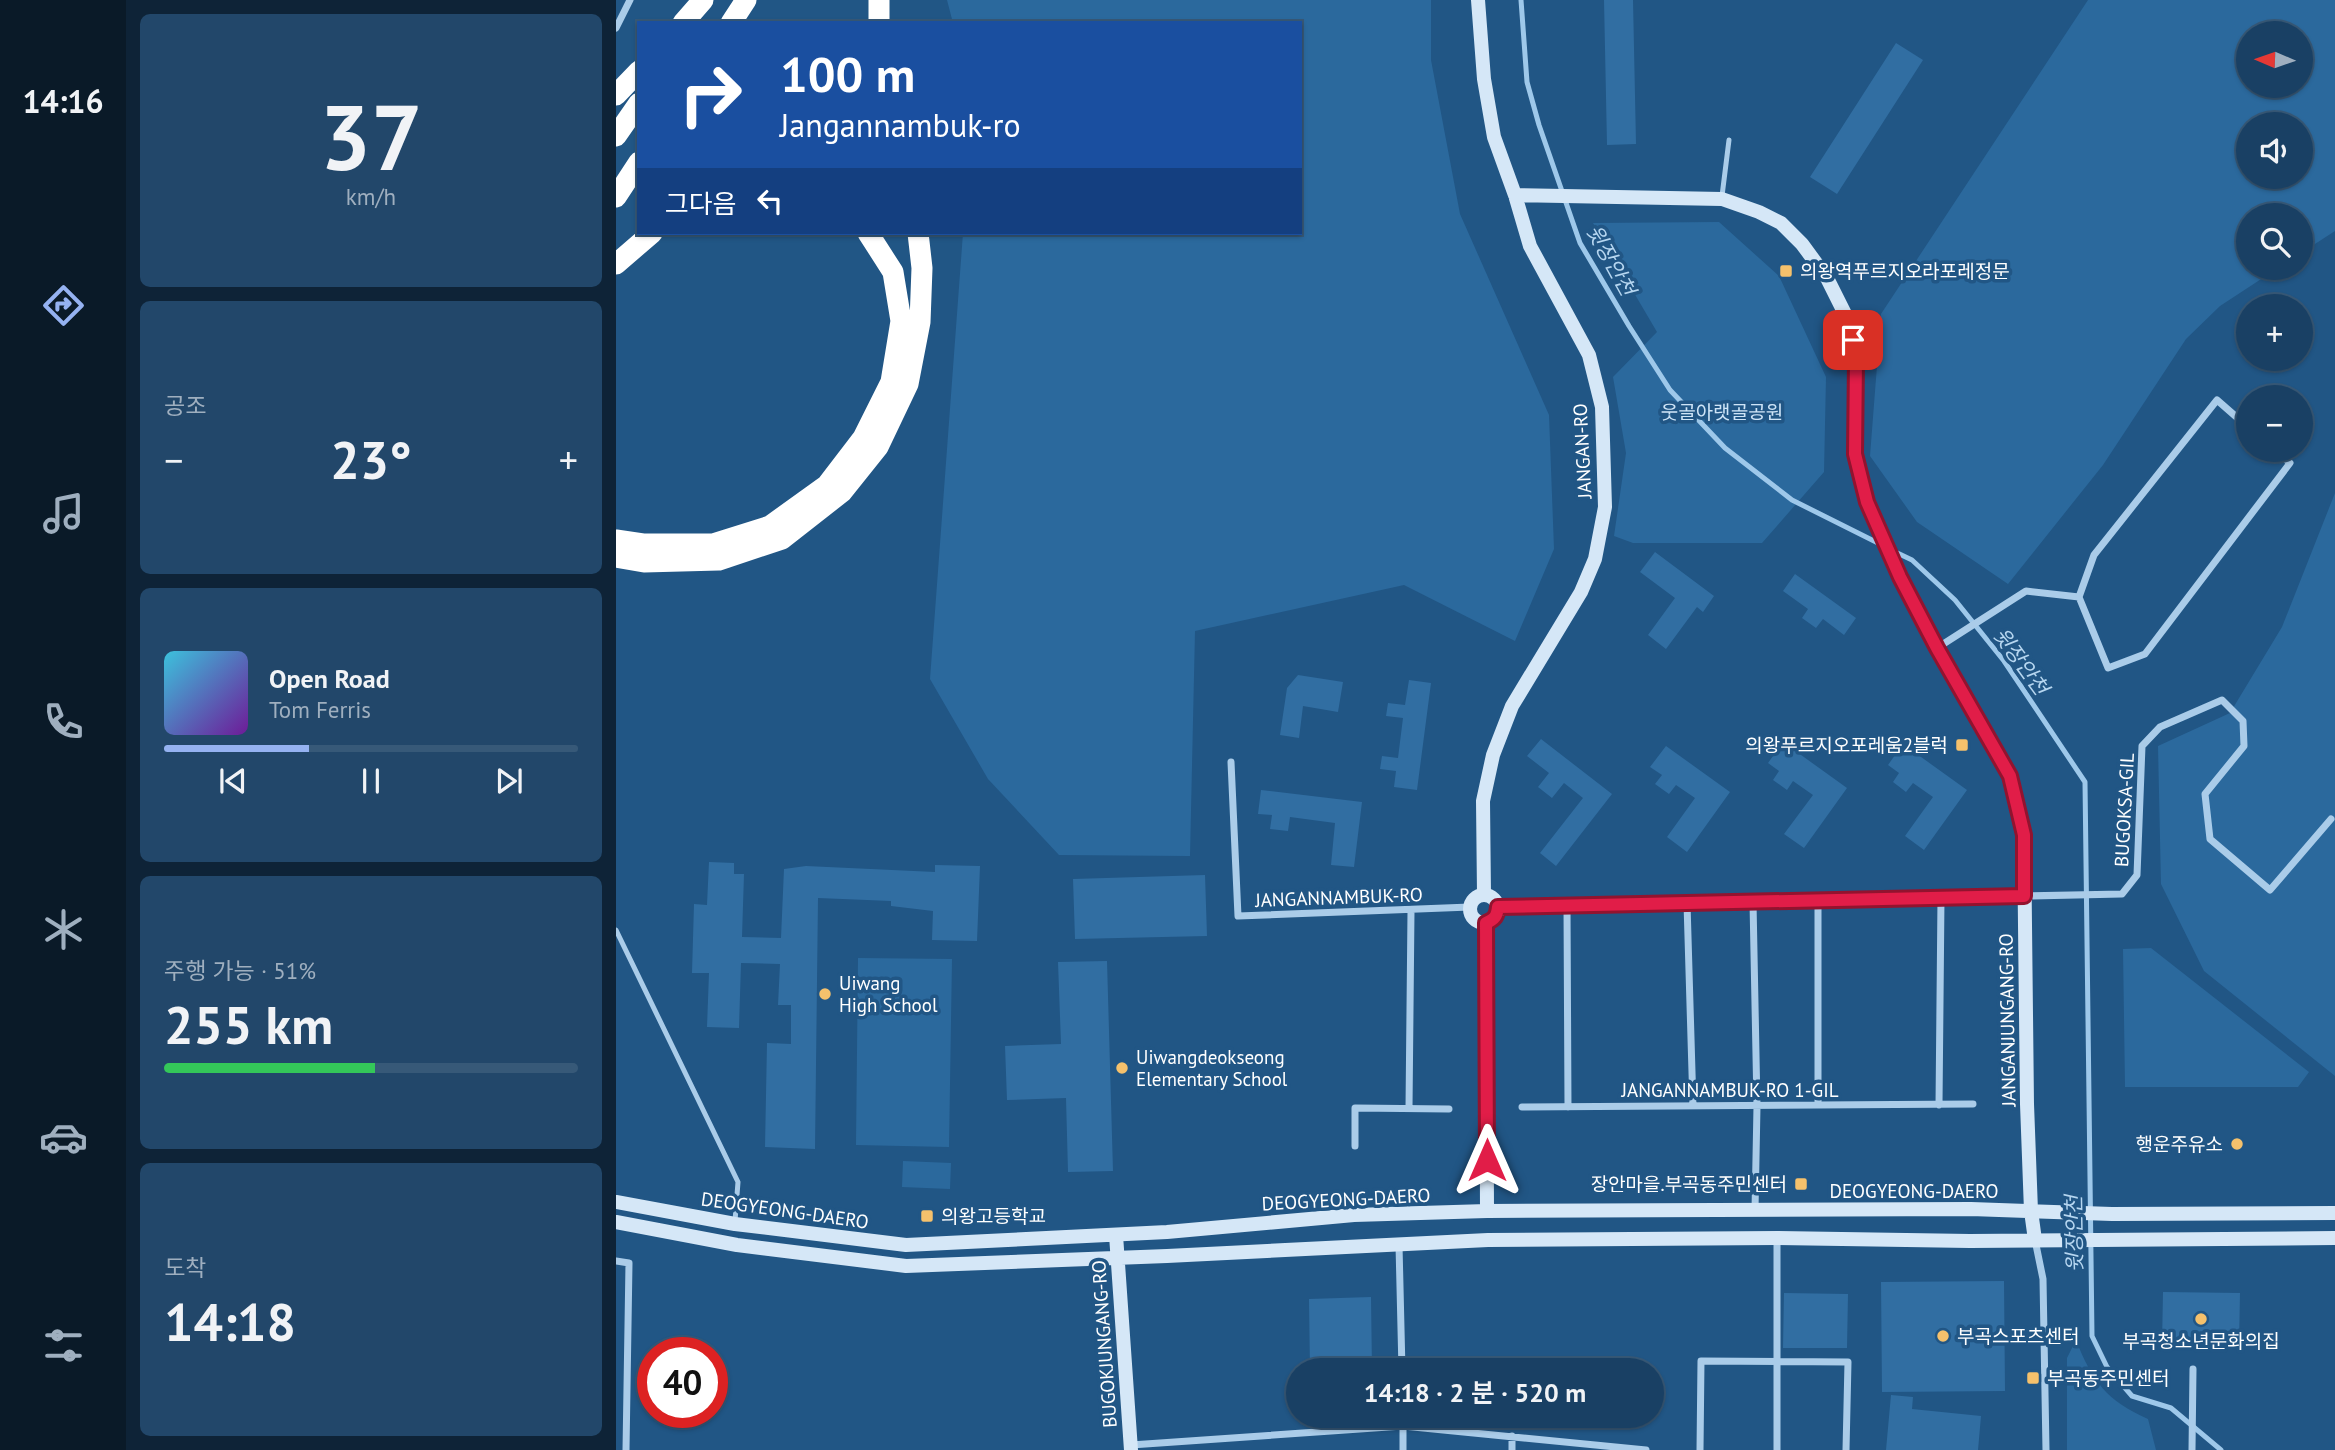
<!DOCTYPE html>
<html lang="ko">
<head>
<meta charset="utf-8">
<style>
	:root { --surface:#194064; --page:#22476a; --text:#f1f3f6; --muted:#9fafbf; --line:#375978; --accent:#95b2f1 }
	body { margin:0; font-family:"PT Sans","Noto Sans KR",sans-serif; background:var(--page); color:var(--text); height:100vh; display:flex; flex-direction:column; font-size:26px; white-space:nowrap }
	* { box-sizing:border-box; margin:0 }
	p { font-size:23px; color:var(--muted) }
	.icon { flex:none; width:38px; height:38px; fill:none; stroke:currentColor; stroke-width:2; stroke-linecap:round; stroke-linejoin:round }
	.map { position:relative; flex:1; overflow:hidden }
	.panel { display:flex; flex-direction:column; gap:14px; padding:14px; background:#0e2337; width:490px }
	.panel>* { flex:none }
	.hud { position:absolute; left:21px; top:21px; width:665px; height:214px; border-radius:0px; box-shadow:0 2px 5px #0004,0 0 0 2px var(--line); background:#1a4fa0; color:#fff; overflow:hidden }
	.needle { width:46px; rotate:272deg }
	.buttons { position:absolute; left:1620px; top:21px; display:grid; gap:14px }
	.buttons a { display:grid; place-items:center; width:77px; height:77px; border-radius:50%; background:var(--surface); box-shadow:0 2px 5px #0004,0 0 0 2px var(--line); font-size:35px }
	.speed { position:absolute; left:21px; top:1337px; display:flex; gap:14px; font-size:35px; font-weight:700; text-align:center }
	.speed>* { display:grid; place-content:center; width:91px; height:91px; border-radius:50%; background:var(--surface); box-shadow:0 2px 5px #0004,0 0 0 2px var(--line); line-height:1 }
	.speed .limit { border:10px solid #d22; background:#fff; color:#111 }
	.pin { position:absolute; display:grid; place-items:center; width:60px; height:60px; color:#fff; margin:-30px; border-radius:14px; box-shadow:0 4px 10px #0006 }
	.me { position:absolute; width:77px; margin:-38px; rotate:0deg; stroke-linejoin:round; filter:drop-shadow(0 0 5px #0008) }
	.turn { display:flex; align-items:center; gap:24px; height:147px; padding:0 28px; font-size:32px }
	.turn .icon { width:91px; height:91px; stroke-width:2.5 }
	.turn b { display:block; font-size:49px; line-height:60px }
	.then { display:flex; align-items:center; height:66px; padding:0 28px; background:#0003; gap:14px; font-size:26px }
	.big { font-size:52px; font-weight:600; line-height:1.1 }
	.panel .widget { flex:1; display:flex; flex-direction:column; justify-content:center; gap:10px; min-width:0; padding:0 24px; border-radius:10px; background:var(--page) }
	.panel .dial { align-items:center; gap:0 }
	.dial b { font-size:91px; line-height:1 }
	.song { display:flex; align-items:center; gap:21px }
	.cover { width:84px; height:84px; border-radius:10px; background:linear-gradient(135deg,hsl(190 70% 55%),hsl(280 70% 35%)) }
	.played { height:7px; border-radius:4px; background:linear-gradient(90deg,var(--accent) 35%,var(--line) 35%) }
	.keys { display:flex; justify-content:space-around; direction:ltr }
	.heat { display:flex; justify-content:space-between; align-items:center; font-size:38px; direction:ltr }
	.charge { height:10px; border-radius:5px; background:linear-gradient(90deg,#34c759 51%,var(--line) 0) }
	.trip { position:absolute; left:670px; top:1358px; width:378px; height:70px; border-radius:35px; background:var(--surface); box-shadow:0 2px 5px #0004,0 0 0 2px var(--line); font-weight:600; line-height:70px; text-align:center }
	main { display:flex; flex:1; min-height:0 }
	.dock { display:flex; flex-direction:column; width:126px; justify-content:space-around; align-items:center; background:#0a1a28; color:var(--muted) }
	.dock .icon { width:49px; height:49px }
	.dock .current { color:var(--accent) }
	.dock b { font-size:32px; color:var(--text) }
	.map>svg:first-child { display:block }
	.green { fill:#2b699d; fill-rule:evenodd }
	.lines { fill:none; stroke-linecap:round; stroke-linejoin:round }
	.stream { stroke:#9ec8ea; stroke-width:5 }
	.building { fill:#316ea2 }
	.lane { stroke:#aacce9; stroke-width:5 }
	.street { stroke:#aacce9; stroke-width:7 }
	.secondary { stroke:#d5e7f7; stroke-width:14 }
	.highway { stroke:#fff; stroke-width:21 }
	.route-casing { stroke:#92132f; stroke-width:18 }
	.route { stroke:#e11d48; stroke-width:12 }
	.poi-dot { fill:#f5c16c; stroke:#215685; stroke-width:2.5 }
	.labels { text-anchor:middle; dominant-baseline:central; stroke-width:7; stroke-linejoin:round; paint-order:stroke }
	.poi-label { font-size:19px; fill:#fff; stroke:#215685; text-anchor:start }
	.park-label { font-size:19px; fill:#cee4f7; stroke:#215685 }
	.street-label { font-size:19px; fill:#fff; stroke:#215685 }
	.water-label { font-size:21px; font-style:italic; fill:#b6d6f0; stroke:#215685 }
</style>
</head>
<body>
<main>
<nav class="dock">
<b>14:16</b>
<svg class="icon current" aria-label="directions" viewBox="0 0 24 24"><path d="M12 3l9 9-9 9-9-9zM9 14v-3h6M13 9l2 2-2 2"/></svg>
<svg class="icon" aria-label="music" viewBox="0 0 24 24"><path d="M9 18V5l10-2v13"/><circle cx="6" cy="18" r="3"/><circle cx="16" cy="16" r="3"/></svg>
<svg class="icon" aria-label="phone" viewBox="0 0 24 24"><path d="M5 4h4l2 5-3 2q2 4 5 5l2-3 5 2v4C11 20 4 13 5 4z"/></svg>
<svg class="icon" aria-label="climate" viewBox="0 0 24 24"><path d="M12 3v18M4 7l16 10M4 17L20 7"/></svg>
<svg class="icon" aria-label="car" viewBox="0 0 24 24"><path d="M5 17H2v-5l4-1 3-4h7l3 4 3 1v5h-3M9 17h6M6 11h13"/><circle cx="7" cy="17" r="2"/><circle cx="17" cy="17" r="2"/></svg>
<svg class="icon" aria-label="filters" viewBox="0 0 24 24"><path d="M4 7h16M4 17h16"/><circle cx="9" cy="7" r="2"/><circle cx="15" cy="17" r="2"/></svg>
</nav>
<section class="panel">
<div class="widget dial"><b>37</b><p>km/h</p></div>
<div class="widget"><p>공조</p>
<div class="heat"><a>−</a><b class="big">23°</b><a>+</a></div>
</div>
<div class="widget">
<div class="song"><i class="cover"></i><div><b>Open Road</b><p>Tom Ferris</p></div></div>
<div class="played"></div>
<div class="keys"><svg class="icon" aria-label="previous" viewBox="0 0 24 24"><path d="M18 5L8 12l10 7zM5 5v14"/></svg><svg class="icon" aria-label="pause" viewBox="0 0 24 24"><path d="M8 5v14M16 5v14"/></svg><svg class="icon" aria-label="next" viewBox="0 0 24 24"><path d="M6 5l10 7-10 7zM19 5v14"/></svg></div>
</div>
<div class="widget"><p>주행 가능 · 51%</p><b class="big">255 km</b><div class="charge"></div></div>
<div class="widget"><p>도착</p><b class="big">14:18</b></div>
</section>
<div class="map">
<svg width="1719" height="1450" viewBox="0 0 1719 1450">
	<rect width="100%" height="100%" fill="#215685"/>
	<!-- green -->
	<path class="green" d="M331,0h484v60l29,154 89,201 5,134 -39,92 -111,-56 -209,46 -5,225 -131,-1 -71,-76 -58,-100 33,-446h337v-210h-347z
		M1472,0h247v231l-34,22v-38h-52v53h29l-58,38 -34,33 -83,126 -95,119 -91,-62 -47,-66 11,-142zM1685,33v53h-52v-53zM1685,124v53h-52v-53z
		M1103,222l60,54 47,101 -2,95 -62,71h-129l-19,-7 12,-83 -13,-76 44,-45 -64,-109z
		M1719,493v583l-131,-105 -43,-87 -3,-138 72,-33 52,-86z
		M1535,948l158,124 -11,15h-173l-2,-138z
		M242,958l94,1 -3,188 -93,-2z
		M287,1161l48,2 -1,26 -48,-2z
		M1460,1340c16,41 31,61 72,79l8,31h-89v-92z"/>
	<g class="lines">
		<!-- stream -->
		<path class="stream" d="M905,0l6,82 12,43 41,118 49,83 41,64 55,58 67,52 90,45
			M1275,550l21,10 43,40 49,61 81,121 7,554 15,31 25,29 39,12 50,42"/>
	</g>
	<!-- building -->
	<path class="building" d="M988,0h29l3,144 -29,1z
		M1280,43l27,17 -86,134 -27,-17z
		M1039,552l59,44 -11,16 -6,-5 -31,42 -18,-14 27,-37 -35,-26z
		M1179,574l61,44 -12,17 -21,-16 -7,9 -14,-10 6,-9 -25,-18z
		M682,675l45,7 -5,30 -35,-6 -4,32 -19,-3 7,-47z
		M793,680l22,3 -14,107 -23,-3 2,-16 -16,-2 2,-13 16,2 5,-40 -17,-2 2,-13 17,2z
		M925,739l71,55 -56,72 -16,-13 43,-55 -19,-15 -12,15 -14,-11 11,-14 -22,-17z
		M1167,742l64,46 -43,60 -20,-14 29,-39 -20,-14 -6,9 -14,-10 6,-9 -11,-8z
		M1287,744l64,46 -43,60 -19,-14 28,-39 -20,-14 -7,9 -13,-10 6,-9 -11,-8z
		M1050,746l64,46 -43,60 -20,-15 28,-39 -19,-13 -7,9 -14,-10 7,-9 -12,-8z
		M645,790l101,12 -8,65 -23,-2 4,-42 -45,-6 -2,14 -18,-2 2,-14 -14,-1z
		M93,862l25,1v11h10l-2,63 39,1 3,-69 22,-3 129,6v-7l45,1 -3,75 -45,-1 1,-29 -42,-5v-5l-73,-3 -3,251 -50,-2 2,-104 24,1v-39h-13l2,-41 -39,-1 -2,65 -32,-1 2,-54h-17l2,-69 13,1z
		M589,875l2,61 -132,3 -2,-60z
		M491,961l6,210 -45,1 -2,-74 -59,2 -2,-54 56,-2 -3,-82z
		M1388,1281l1,110 -123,1 -1,-110z
		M1547,1292l77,1 -1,53 -77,-2z
		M1168,1293l64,1 -1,54h-64z
		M755,1297l1,73h-62l-1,-71z
		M1275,1395l22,2 -1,12 69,7 -3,34h-92z"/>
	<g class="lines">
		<!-- lane -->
		<path class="lane" d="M1106,196l7,-56
			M0,930l122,252 -3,39"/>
		<!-- street -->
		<path class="street" d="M0,28l14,-28
			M1633,428l-32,-28 -123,155 -15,42 29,71 37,-14 145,-191 -16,-13
			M1321,648l89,-57 53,6
			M615,762l7,154 232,-9
			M1137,902l4,204 -2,104
			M1071,903l6,203
			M951,906l1,201
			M882,907l624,-13 15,-19 5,-129 18,-19 62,-27 21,21 1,25 -39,48 5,45 60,51 61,-71
			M1202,1105v-205
			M1323,1105l2,-207
			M906,1107l451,-3
			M793,1108l2,-197
			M739,1146v-38l94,1
			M1419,1240l8,39 3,171
			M783,1245l3,125
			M0,1261l13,2 -3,187
			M787,1416v34
			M515,1445l272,-19 243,24
			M896,1450v-14
			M1084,1450l1,-89 147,1 -2,88
			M1161,1450v-212
			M1576,1450l1,-81"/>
		<!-- secondary -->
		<path class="secondary" d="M862,0l6,79 10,58 21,58 15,51 59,109 13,52 3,100 -10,52 -14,33 -69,114 -19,49 -10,46 1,94
			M899,195l207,4 37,13 22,11 21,21 25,34 22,44 7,37 -1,95 12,48 33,75 37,71 73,128 14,59 3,269 4,107 4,29
			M854 909a14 14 0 1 1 28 0a14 14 0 1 1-28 0Z
			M870,923l1,288
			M0,1202l119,22 171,21 261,-13 187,-17 133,-4 484,-2 141,5 223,-1
			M0,1222l121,23 169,21 261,-10 321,-16 289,-2 193,3 365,-3
			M500,1235l15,215"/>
		<!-- highway -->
		<path class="highway" d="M67,23l20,-23
			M115,23l15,-23
			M263,23v-23
			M0,95l23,-24
			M0,136l23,-33
			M0,197l23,-35
			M0,264l36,-31
			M0,540l27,4h70l57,-18 57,-41 36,-47 28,-56 10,-61 -8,-49 -25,-39
			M0,557l28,5 75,-2 63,-21 60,-47 36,-45 30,-63 12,-62 2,-54 -4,-35"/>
	</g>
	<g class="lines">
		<!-- route casing -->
		<g class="route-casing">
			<path id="route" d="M871,1160l-1,-237c9,-4 11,-7 12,-16l526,-11v-61l-14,-59 -73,-128 -37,-71 -33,-75 -12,-48 1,-95 -3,-19"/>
		</g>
		<!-- route -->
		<use href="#route" class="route"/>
	</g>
	<!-- markers -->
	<g class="poi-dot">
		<rect x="1163" y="264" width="14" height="14" rx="3.5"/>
		<rect x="1339" y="738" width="14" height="14" rx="3.5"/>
		<circle cx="209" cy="994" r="7"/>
		<circle cx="506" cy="1068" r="7"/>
		<circle cx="1621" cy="1144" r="7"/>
		<rect x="1178" y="1177" width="14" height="14" rx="3.5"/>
		<rect x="304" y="1209" width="14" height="14" rx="3.5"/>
		<circle cx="1585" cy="1319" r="7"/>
		<circle cx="1327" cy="1336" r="7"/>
		<rect x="1410" y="1371" width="14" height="14" rx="3.5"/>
	</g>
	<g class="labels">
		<!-- poi labels -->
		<g class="poi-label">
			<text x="1184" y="271">의왕역푸르지오라포레정문</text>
			<text x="1332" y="745" text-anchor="end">의왕푸르지오포레움2블럭</text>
			<text x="223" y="983">Uiwang<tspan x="223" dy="22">High School</tspan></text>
			<text x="520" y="1057">Uiwangdeokseong<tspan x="520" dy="22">Elementary School</tspan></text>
			<text x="1607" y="1144" text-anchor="end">행운주유소</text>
			<text x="1171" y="1184" text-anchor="end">장안마을.부곡동주민센터</text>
			<text x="325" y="1216">의왕고등학교</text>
			<text x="1341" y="1336">부곡스포츠센터</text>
			<text x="1585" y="1341" text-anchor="middle">부곡청소년문화의집</text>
			<text x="1431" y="1378">부곡동주민센터</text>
		</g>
		<!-- park labels -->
		<g class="park-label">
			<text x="1106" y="412">웃골아랫골공원</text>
		</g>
		<!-- street labels -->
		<g class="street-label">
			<text transform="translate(966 451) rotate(-93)">JANGAN-RO</text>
			<text transform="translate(1508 810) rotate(-87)">BUGOKSA-GIL</text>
			<text transform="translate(723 897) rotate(-2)">JANGANNAMBUK-RO</text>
			<text transform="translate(1391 1020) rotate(-91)">JANGANJUNGANG-RO</text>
			<text x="1114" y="1090">JANGANNAMBUK-RO 1-GIL</text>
			<text x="1298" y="1191">DEOGYEONG-DAERO</text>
			<text transform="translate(730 1199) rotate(-3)">DEOGYEONG-DAERO</text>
			<text transform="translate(169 1210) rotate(8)">DEOGYEONG-DAERO</text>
			<text transform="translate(488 1344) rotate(-94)">BUGOKJUNGANG-RO</text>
		</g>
		<!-- water labels -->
		<g class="water-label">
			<text transform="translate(995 260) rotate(61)">윗장안천</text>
			<text transform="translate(1405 661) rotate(54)">윗장안천</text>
			<text transform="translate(1458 1234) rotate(-91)">윗장안천</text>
		</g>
	</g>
</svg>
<div class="buttons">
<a><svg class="needle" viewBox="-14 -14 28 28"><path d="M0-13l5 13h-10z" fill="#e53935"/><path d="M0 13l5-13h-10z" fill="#9fafbf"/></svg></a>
<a><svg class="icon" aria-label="sound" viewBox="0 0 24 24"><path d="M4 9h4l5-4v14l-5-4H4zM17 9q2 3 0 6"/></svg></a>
<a><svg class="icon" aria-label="search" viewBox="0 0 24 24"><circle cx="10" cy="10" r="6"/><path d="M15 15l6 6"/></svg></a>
<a>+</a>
<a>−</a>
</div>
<div class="speed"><div class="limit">40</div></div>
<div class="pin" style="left:1237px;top:340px;background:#d93025"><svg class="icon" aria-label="arrive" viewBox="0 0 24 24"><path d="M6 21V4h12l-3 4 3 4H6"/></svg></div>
<svg class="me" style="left:871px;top:1160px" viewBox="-20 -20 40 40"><path d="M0-17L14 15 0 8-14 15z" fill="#e11d48" stroke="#fff" stroke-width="4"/></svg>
<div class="trip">14:18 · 2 분 · 520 m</div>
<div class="hud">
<div class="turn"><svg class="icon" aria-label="right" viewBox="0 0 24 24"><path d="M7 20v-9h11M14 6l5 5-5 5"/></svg><div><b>100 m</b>Jangannambuk-ro</div></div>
<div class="then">그다음<svg class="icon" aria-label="left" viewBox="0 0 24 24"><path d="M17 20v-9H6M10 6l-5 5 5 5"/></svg></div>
</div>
</div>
</main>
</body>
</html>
